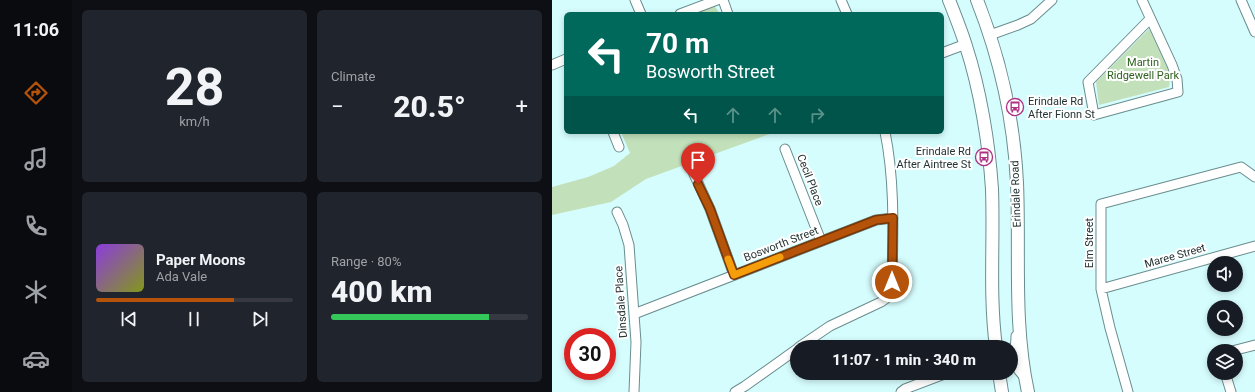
<!DOCTYPE html>
<html lang="en">
<head>
<meta charset="utf-8">
<style>
	:root { --surface:#171b24; --page:#20242c; --text:#f1f3f6; --muted:#9ea1a6; --line:#363941; --accent:#b45309 }
	body { margin:0; font-family:Roboto,sans-serif; background:var(--page); color:var(--text); height:100vh; display:flex; flex-direction:column; font-size:15px; white-space:nowrap }
	* { box-sizing:border-box; margin:0 }
	p { font-size:13px; color:var(--muted) }
	.icon { flex:none; width:22px; height:22px; fill:none; stroke:currentColor; stroke-width:2; stroke-linecap:round; stroke-linejoin:round }
	.map { position:relative; flex:1; overflow:hidden }
	.panel { display:flex; flex-direction:column; gap:10px; padding:10px; background:#0d0f14; width:480px }
	.panel>* { flex:none }
	.hud { position:absolute; left:12px; top:12px; width:380px; height:122px; border-radius:6px; box-shadow:0 2px 6px #0003; background:#00695c; color:#fff; overflow:hidden }
	.tools { position:absolute; left:655px; top:256px; display:grid; gap:8px }
	.tools a { display:grid; place-items:center; width:36px; height:36px; border-radius:50%; background:var(--surface); box-shadow:0 2px 6px #0003; font-size:20px }
	.speed { position:absolute; left:12px; top:328px; display:flex; gap:8px; font-size:20px; font-weight:700; text-align:center }
	.speed>* { display:grid; place-content:center; width:52px; height:52px; border-radius:50%; background:var(--surface); box-shadow:0 2px 6px #0003; line-height:1 }
	.speed .limit { border:6px solid #d22; background:#fff; color:#111 }
	.pin { position:absolute; display:grid; place-items:center; width:34px; height:34px; color:#fff; margin:-41px -17px; border-radius:50% 50% 50% 0; rotate:-45deg; box-shadow:0 0 4px #0007 }
	.pin .icon { rotate:45deg }
	.me { position:absolute; width:44px; margin:-22px; rotate:0deg; stroke-linejoin:round; filter:drop-shadow(0 0 3px #0008) }
	.turn { display:flex; align-items:center; gap:14px; height:84px; padding:0 16px; font-size:18px }
	.turn .icon { width:52px; height:52px; stroke-width:2.5 }
	.turn b { display:block; font-size:28px; line-height:34px }
	.lanes { display:flex; align-items:center; height:38px; padding:0 16px; background:#0003; justify-content:center; gap:20px; direction:ltr }
	.lanes .off { opacity:.35 }
	.big { font-size:30px; font-weight:800; line-height:1.1 }
	.panel .card { flex:1; display:flex; flex-direction:column; justify-content:center; gap:6px; min-width:0; padding:0 14px; border-radius:6px; background:var(--page) }
	.panel .dial { align-items:center; gap:0 }
	.dial b { font-size:52px; line-height:1 }
	.song { display:flex; align-items:center; gap:12px }
	.cover { width:48px; height:48px; border-radius:6px; background:linear-gradient(135deg,hsl(270 70% 55%),hsl(70 70% 35%)) }
	.played { height:4px; border-radius:2px; background:linear-gradient(90deg,var(--accent) 70%,var(--line) 70%) }
	.keys { display:flex; justify-content:space-around; direction:ltr }
	.heat { display:flex; justify-content:space-between; align-items:center; font-size:22px; direction:ltr }
	.charge { height:6px; border-radius:3px; background:linear-gradient(90deg,#34c759 80%,var(--line) 0) }
	.panel .tiles { flex:1; display:grid; gap:10px; grid-template-columns:repeat(2,1fr) }
	.trip { position:absolute; left:238px; top:340px; width:228px; height:40px; border-radius:20px; background:var(--surface); box-shadow:0 2px 6px #0003; font-weight:800; line-height:40px; text-align:center }
	main { display:flex; flex:1; min-height:0 }
	.dock { display:flex; flex-direction:column; width:72px; justify-content:space-around; align-items:center; background:#090b0e; color:var(--muted) }
	.dock .icon { width:28px; height:28px }
	.dock .on { color:var(--accent) }
	.dock b { font-size:18px; color:var(--text) }
	.map>svg:first-child { display:block }
	.green { fill:#c2e1bb }
	.lines { fill:none; stroke-linecap:round; stroke-linejoin:round }
	.minor-casing { stroke:#698d8e; stroke-width:11 }
	.major-casing { stroke:#698d8e; stroke-width:14 }
	.minor { stroke:#fff; stroke-width:9 }
	.major { stroke:#fff; stroke-width:12 }
	.route-casing { stroke:#753606; stroke-width:10 }
	.route { stroke:#b45309; stroke-width:7 }
	.slow { stroke:#f59e0b; stroke-width:7 }
	.labels { text-anchor:middle; dominant-baseline:central; stroke-width:4; stroke-linejoin:round; paint-order:stroke }
	.park-label { font-size:11px; fill:#2c611e; stroke:#fff }
	.poi-label { font-size:11px; fill:#243333; stroke:#fff; text-anchor:start }
	.street-label { font-size:11px; fill:#243333; stroke:#fff }
</style>
</head>
<body>
<main>
<nav class="dock">
<b>11:06</b>
<svg class="icon on" aria-label="directions" viewBox="0 0 24 24"><path d="M12 3l9 9-9 9-9-9zM9 14v-3h6M13 9l2 2-2 2"/></svg>
<svg class="icon" aria-label="music" viewBox="0 0 24 24"><path d="M9 18V5l10-2v13"/><circle cx="6" cy="18" r="3"/><circle cx="16" cy="16" r="3"/></svg>
<svg class="icon" aria-label="phone" viewBox="0 0 24 24"><path d="M5 4h4l2 5-3 2q2 4 5 5l2-3 5 2v4C11 20 4 13 5 4z"/></svg>
<svg class="icon" aria-label="climate" viewBox="0 0 24 24"><path d="M12 3v18M4 7l16 10M4 17L20 7"/></svg>
<svg class="icon" aria-label="car" viewBox="0 0 24 24"><path d="M5 17H2v-5l4-1 3-4h7l3 4 3 1v5h-3M9 17h6M6 11h13"/><circle cx="7" cy="17" r="2"/><circle cx="17" cy="17" r="2"/></svg>
</nav>
<section class="panel">
<div class="tiles">
<div class="card dial"><b>28</b><p>km/h</p></div>
<div class="card"><p>Climate</p>
<div class="heat"><a>−</a><b class="big">20.5°</b><a>+</a></div>
</div>
<div class="card">
<div class="song"><i class="cover"></i><div><b>Paper Moons</b><p>Ada Vale</p></div></div>
<div class="played"></div>
<div class="keys"><svg class="icon" aria-label="previous" viewBox="0 0 24 24"><path d="M18 5L8 12l10 7zM5 5v14"/></svg><svg class="icon" aria-label="pause" viewBox="0 0 24 24"><path d="M8 5v14M16 5v14"/></svg><svg class="icon" aria-label="next" viewBox="0 0 24 24"><path d="M6 5l10 7-10 7zM19 5v14"/></svg></div>
</div>
<div class="card"><p>Range · 80%</p><b class="big">400 km</b><div class="charge"></div></div>
</div>
</section>
<div class="map">
<svg width="703" height="392" viewBox="0 0 703 392">
	<rect width="100%" height="100%" fill="#d6fdfe"/>
	<!-- green -->
	<path class="green" d="M160,2l8,12h-38z
		M597,29l22,43 -2,15 -70,18 -3,-23z
		M69,132h154l-129,47 -35,23 -59,13v-28l36,-10 26,-11 16,-13z"/>
	<g class="lines">
		<!-- minor casing -->
		<g class="minor-casing">
			<path id="minor" d="M83,0l6,14
				M171,0l5,14
				M289,0l6,14
				M590,0l30,65 5,14 1,13 -84,23 -6,-33 62,-63
				M689,0l14,32
				M128,14l37,-14
				M438,35l28,-10 13,-6 21,-19
				M390,53l24,-9
				M0,65l14,-6
				M61,132l6,15
				M233,149l36,92
				M141,172l17,37 24,66
				M65,212l6,13 6,20 7,97 -2,50
				M549,289l154,-43
				M82,314l242,-94 17,-2
				M247,347l31,-21 51,-24 10,-7 1,-13c1,-50 3,-101 -7,-150
				M680,351l23,-6
				M459,352c5,-5 5,-10 5,-16
				M459,364l5,3 9,11
				M676,373l-1,6 4,13
				M183,392l10,-6 52,-37
				M349,392l4,-3 42,-16
				M576,392l-18,-64 -9,-39v-85l140,-37 14,10"/>
		</g>
		<!-- major casing -->
		<g class="major-casing">
			<path id="major" d="M397,0c6,15 12,30 17,46 14,43 23,97 26,143 2,53 -3,105 4,158
				M425,0c23,58 37,121 40,183 3,70 -4,140 11,209
				M447,373l3,19"/>
		</g>
		<!-- minor -->
		<use href="#minor" class="minor"/>
		<!-- major -->
		<use href="#major" class="major"/>
	</g>
	<g class="lines">
		<!-- route casing -->
		<g class="route-casing">
			<path id="route" d="M146,184l12,25 24,66 142,-55 17,-2 -1,64"/>
		</g>
		<!-- route -->
		<use href="#route" class="route"/>
		<!-- slow -->
		<path class="slow" d="M176,259l6,16 46,-18"/>
	</g>
	<!-- icons -->
	<defs>
		<g id="bus-ring" transform="scale(0.9)"><circle r="9.5" fill="#fff" stroke="#ae3385" stroke-width="1.5"/><path d="M-5-6H5V4H4V6H2V4H-2V6H-4V4H-5ZM-3.5-4V0h7V-4ZM-3.5 1.2v1.5H-2V1.2ZM2 1.2v1.5H3.5V1.2Z" fill="#ae3385"/></g>
	</defs>
	<g fill-rule="evenodd">
		<use href="#bus-ring" x="463" y="107"/>
		<use href="#bus-ring" x="432" y="157"/>
	</g>
	<g class="labels">
		<!-- park labels -->
		<g class="park-label">
			<text x="591" y="62">Martin<tspan x="591" dy="13">Ridgewell Park</tspan></text>
		</g>
		<!-- poi labels -->
		<g class="poi-label">
			<text x="476" y="101">Erindale Rd<tspan x="476" dy="13">After Fionn St</tspan></text>
			<text x="419" y="151" text-anchor="end">Erindale Rd<tspan x="419" dy="13">After Aintree St</tspan></text>
		</g>
		<!-- street labels -->
		<g class="street-label">
			<text transform="translate(258 180) rotate(69)">Cecil Place</text>
			<text transform="translate(464 194) rotate(-92)">Erindale Road</text>
			<text transform="translate(537 243) rotate(-90)">Elm Street</text>
			<text transform="translate(229 244) rotate(-21)">Bosworth Street</text>
			<text transform="translate(623 256) rotate(-16)">Maree Street</text>
			<text transform="translate(69 302) rotate(-94)">Dinsdale Place</text>
		</g>
	</g>
</svg>
<div class="tools">
<a><svg class="icon" aria-label="sound" viewBox="0 0 24 24"><path d="M4 9h4l5-4v14l-5-4H4zM17 9q2 3 0 6"/></svg></a>
<a><svg class="icon" aria-label="search" viewBox="0 0 24 24"><circle cx="10" cy="10" r="6"/><path d="M15 15l6 6"/></svg></a>
<a><svg class="icon" aria-label="layers" viewBox="0 0 24 24"><path d="M12 4l9 5-9 5-9-5zM3 14l9 5 9-5"/></svg></a>
</div>
<div class="speed"><div class="limit">30</div></div>
<div class="pin" style="left:146px;top:184px;background:#d93025"><svg class="icon" aria-label="arrive" viewBox="0 0 24 24"><path d="M6 21V4h12l-3 4 3 4H6"/></svg></div>
<svg class="me" style="left:340px;top:282px" viewBox="-20 -20 40 40"><circle r="17" fill="#b45309" stroke="#fff" stroke-width="3"/><path d="M0-11L8 9 0 5-8 9z" fill="#fff"/></svg>
<div class="trip">11:07 · 1 min · 340 m</div>
<div class="hud">
<div class="turn"><svg class="icon" aria-label="left" viewBox="0 0 24 24"><path d="M17 20v-9H6M10 6l-5 5 5 5"/></svg><div><b>70 m</b>Bosworth Street</div></div>
<div class="lanes"><svg class="icon" aria-label="left" viewBox="0 0 24 24"><path d="M17 20v-9H6M10 6l-5 5 5 5"/></svg><svg class="icon off" aria-label="ahead" viewBox="0 0 24 24"><path d="M12 20V5M6 11l6-6 6 6"/></svg><svg class="icon off" aria-label="ahead" viewBox="0 0 24 24"><path d="M12 20V5M6 11l6-6 6 6"/></svg><svg class="icon off" aria-label="right" viewBox="0 0 24 24"><path d="M7 20v-9h11M14 6l5 5-5 5"/></svg></div>
</div>
</div>
</main>
</body>
</html>
